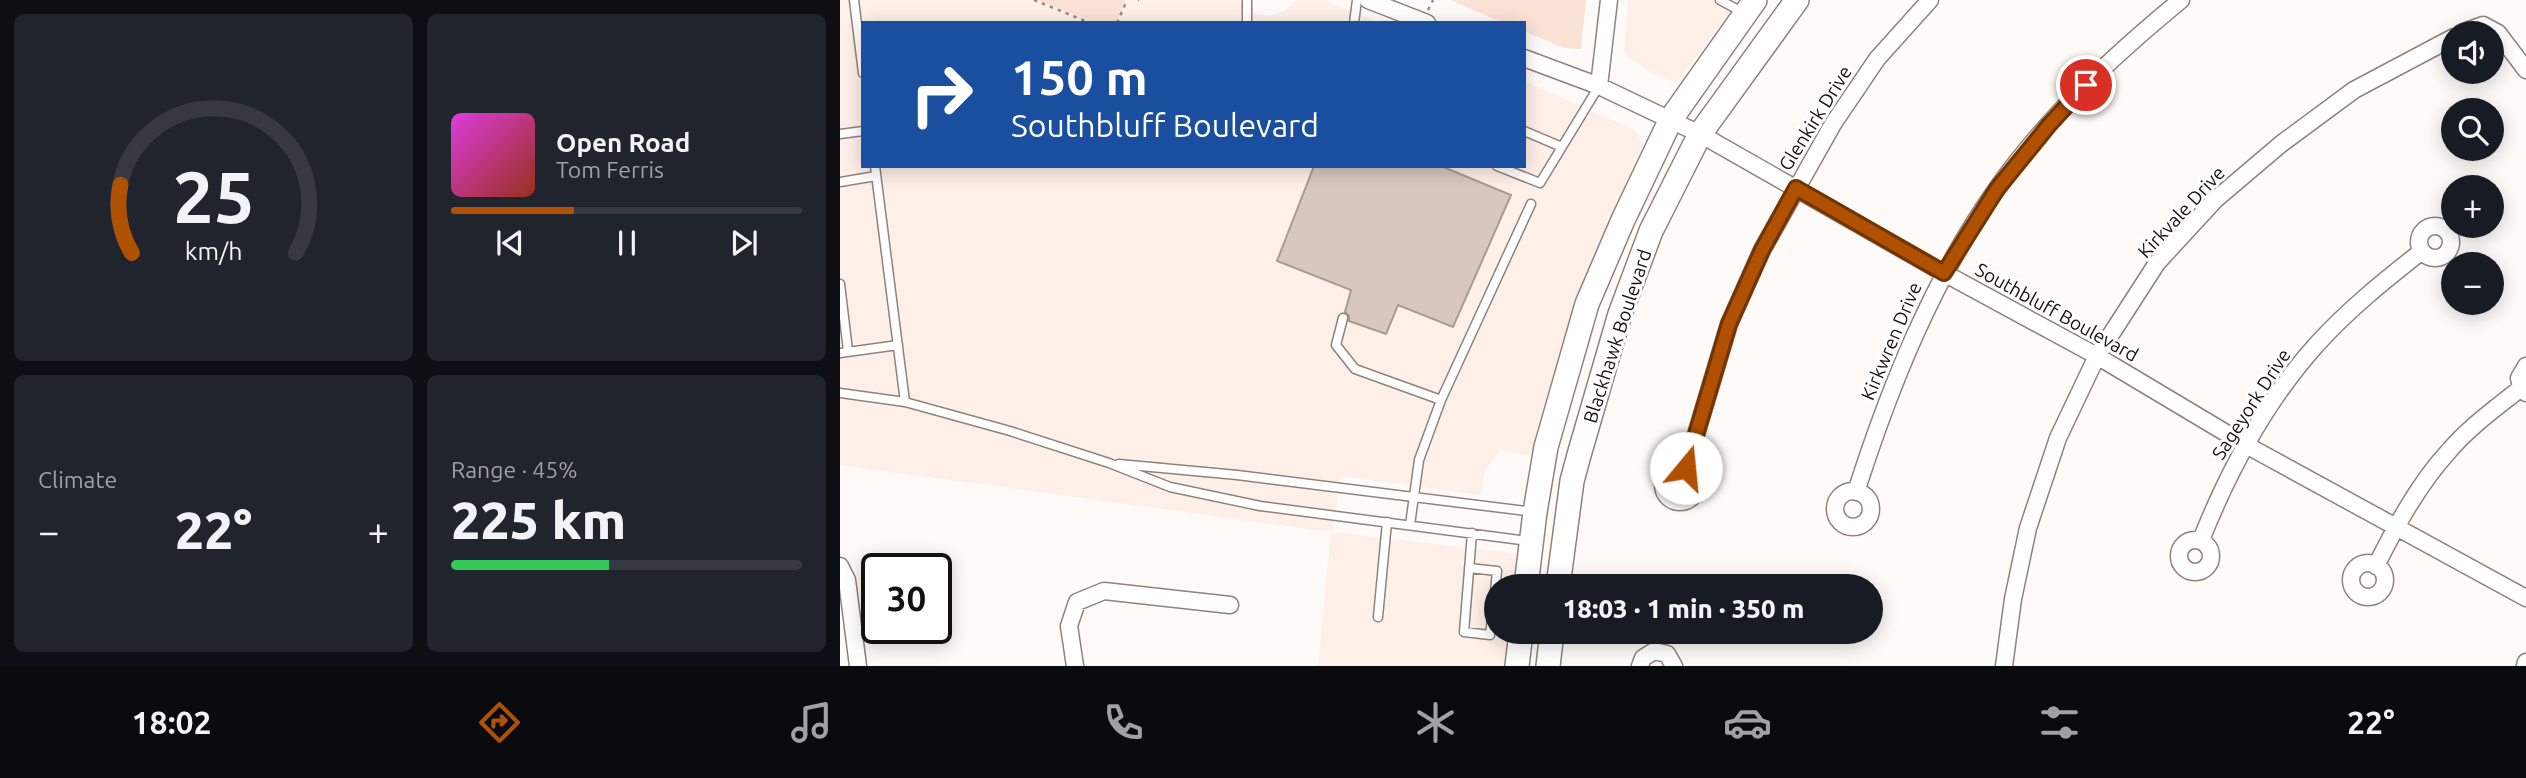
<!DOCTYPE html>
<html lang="en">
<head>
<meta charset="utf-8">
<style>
	:root { --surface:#171b24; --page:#20242c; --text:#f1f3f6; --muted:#9ea1a6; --line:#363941; --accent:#af5003 }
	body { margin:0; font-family:Ubuntu,sans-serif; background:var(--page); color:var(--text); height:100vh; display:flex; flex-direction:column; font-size:26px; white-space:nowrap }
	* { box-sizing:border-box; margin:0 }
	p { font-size:23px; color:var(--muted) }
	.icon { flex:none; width:38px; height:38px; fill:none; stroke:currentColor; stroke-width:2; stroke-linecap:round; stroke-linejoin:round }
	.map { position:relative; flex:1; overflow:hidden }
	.sheet { display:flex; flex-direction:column; gap:14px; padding:14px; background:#0d0f14; width:840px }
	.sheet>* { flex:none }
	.hud { position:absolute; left:21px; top:21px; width:665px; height:147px; border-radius:0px; box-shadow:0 4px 18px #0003; background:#1a4fa0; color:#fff; overflow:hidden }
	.fabs { position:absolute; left:1601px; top:21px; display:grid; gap:14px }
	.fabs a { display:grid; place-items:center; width:63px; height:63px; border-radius:50%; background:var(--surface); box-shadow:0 4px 18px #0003; font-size:35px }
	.speed { position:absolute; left:21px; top:553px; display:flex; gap:14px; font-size:35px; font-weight:700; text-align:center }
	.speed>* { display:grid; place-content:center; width:91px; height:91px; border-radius:50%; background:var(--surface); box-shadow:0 4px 18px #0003; line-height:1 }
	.speed .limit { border:4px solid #111; border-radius:10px; background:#fff; color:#111 }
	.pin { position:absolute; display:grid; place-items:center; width:60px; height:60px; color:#fff; margin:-30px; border:4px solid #fff; border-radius:50%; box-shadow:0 2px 7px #0007 }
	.me { position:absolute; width:77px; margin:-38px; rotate:17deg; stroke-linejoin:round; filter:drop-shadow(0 0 5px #0008) }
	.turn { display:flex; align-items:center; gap:24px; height:147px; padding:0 35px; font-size:32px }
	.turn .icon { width:91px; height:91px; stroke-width:2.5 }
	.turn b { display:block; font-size:49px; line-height:60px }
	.big { font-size:52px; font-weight:800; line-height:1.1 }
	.sheet .tile { flex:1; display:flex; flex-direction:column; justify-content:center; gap:10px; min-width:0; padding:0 24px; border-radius:10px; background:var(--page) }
	.sheet .dial { align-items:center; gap:0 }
	.dial svg { height:182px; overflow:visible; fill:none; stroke:var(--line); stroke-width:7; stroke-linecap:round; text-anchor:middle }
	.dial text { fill:var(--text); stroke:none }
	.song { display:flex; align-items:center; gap:21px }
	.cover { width:84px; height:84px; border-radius:10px; background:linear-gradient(135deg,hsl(300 70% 55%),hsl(10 70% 35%)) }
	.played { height:7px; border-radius:4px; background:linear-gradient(90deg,var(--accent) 35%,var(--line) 35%) }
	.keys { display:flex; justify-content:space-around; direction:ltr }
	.heat { display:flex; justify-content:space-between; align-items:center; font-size:38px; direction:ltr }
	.charge { height:10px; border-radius:5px; background:linear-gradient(90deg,#34c759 45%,var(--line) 0) }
	.sheet .tiles { flex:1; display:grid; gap:14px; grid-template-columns:repeat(2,1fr) }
	.trip { position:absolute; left:644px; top:574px; width:399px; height:70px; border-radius:35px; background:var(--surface); box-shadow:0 4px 18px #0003; font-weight:800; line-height:70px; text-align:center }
	.tabs { display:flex; height:112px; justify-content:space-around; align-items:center; background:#090b0e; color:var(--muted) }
	.tabs .icon { width:49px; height:49px }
	.tabs .selected { color:var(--accent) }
	.tabs b { font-size:32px; color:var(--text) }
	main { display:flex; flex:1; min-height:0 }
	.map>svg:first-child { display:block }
	.built { fill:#fef0e8 }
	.green { fill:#fae2d5 }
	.building { fill:#d7c7bf; stroke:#a99b93; stroke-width:2 }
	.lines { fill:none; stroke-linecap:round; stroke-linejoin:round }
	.lane-casing { stroke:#90827a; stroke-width:11 }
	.street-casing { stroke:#90827a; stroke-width:19 }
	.secondary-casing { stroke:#90827a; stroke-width:26 }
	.path { stroke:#928f8c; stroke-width:2.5; stroke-dasharray:3.5 5; stroke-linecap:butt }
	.lane { stroke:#fff; stroke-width:8 }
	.street { stroke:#fff; stroke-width:16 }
	.secondary { stroke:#fff; stroke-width:23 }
	.route-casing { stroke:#723402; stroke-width:18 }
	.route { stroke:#af5003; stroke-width:12 }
	.labels { text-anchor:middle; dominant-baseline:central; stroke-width:6; stroke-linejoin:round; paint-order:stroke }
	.street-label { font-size:19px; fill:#16110e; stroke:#fff }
</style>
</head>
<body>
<main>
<section class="sheet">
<div class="tiles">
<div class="tile dial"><svg viewBox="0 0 100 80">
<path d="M14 69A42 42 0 1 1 86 69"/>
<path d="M14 69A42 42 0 0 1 9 39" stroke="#af5003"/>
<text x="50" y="56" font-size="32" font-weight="700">25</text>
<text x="50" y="72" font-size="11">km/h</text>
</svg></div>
<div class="tile">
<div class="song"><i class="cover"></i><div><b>Open Road</b><p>Tom Ferris</p></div></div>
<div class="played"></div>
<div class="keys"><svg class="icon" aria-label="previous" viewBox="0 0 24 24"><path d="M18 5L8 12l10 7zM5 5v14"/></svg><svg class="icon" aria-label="pause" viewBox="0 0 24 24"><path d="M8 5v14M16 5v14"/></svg><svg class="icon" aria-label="next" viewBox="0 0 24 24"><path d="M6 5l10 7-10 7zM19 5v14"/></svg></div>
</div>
<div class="tile"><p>Climate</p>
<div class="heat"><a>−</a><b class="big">22°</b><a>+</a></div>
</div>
<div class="tile"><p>Range · 45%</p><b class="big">225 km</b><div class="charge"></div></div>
</div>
</section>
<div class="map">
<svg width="1686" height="666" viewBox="0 0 1686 666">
	<rect width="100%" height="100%" fill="#fdfaf8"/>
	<!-- built -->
	<path class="built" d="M0,0h397l19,14 14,2 14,-5 12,-11h28l57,23h-518v143h661v-85l111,49 8,15 -65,155 -39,119 -8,37 -30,-6 -16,20 -5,25 -139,-19 -9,56 188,22 -5,32h-19v46h13l-5,34h-186l13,-134 -491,-67z
		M788,0h92l14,7 -58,76 -30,-13 -22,-17z"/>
	<!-- green -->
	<path class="green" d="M197,0h88l-9,23h-22z
		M610,0h136l-5,49 -17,-1 -40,-17v-8h-20z"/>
	<!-- building -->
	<path class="building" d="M474,166h127l70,29 -58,132 -55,-22 -12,29 -37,-13v-5l-4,-4 6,-22 -74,-29z"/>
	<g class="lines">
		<!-- lane casing -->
		<g class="lane-casing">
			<path id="lane" d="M14,0l9,73
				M880,0l22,12
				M407,23v-23
				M514,23l3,-23
				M684,131l38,16
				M0,134l23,-3
				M35,166l30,236 105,29 99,32 61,24 90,19 268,35
				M657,166l43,17 59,-97
				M0,182l36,-6
				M0,284l8,67
				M503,318l-7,27 19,24 86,31
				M0,353l58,-8
				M0,393l65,9
				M279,464l118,11 297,37
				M570,525l9,-65 22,-60 90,-196
				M632,533l-8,99 26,3 4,-33h2
				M629,568l28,3 -3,31
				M538,617l9,-95"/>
		</g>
		<!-- street casing -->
		<g class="street-casing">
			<path id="street" d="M528,0l59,23
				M1621,33l22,-8 15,8 28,37
				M684,58l75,28 101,48 244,139 153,83 149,89 280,153
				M759,86l10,-86
				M1579 242a16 16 0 1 1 32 0a16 16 0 1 1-32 0Z
				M1686,366l-7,12 2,10 5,5
				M823 485a17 17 0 1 1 34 0a17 17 0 1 1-34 0Z
				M846,468l43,-144 33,-74 71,-126 44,-65 53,-59
				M995 509a18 18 0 1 1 36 0a18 18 0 1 1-36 0Z
				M1016,492c34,-106 76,-211 140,-302 51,-73 117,-134 185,-190
				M1339 556a16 16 0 1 1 32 0a16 16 0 1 1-32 0Z
				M1361,540c28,-70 65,-140 117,-197 31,-34 67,-63 104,-92
				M1511 580a17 17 0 1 1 34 0a17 17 0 1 1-34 0Z
				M0,566l7,14 11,86
				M1536,566c20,-40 42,-81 72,-114 21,-25 48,-44 73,-64
				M235,666l-6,-40 8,-24 27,-11 126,14
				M800,666l3,-8 11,-7 13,3 7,12
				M1164,666l9,-67 15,-71 30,-90 39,-82 60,-93 58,-63 66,-56 73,-54 100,-53
				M1685,666l1,-4"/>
		</g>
		<!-- secondary casing -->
		<g class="secondary-casing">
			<path id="secondary" d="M686,586l9,-74 11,-65 41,-143 36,-84 48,-101 84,-119
				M718,586l14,-105 7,-26 41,-141 31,-83 49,-97 97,-134
				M677,666l4,-34
				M708,666l4,-34"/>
		</g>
		<!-- path -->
		<path class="path" d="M194,0l56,23
			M298,0h1
			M588,10l5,-10
			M277,23l10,-23"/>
		<!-- lane -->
		<use href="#lane" class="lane"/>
		<!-- street -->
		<use href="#street" class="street"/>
		<!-- secondary -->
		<use href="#secondary" class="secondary"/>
	</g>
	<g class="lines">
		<!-- route casing -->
		<g class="route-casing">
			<path id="route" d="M846,468l43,-144 33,-74 34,-62 148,85 53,-84 52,-64 37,-40"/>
		</g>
		<!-- route -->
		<use href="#route" class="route"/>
	</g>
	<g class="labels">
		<!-- street labels -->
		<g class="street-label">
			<text transform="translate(975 118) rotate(-58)">Glenkirk Drive</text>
			<text transform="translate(1341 212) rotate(-47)">Kirkvale Drive</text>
			<text transform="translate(1217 312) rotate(29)">Southbluff Boulevard</text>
			<text transform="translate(777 336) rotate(-72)">Blackhawk Boulevard</text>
			<text transform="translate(1051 341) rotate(-67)">Kirkwren Drive</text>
			<text transform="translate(1411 404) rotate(-57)">Sageyork Drive</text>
		</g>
	</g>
</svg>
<div class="fabs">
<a><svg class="icon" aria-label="sound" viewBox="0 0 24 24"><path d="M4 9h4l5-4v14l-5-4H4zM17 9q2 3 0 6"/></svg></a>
<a><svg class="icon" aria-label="search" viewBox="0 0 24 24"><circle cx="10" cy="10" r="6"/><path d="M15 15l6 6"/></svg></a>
<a>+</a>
<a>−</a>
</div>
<div class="speed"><div class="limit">30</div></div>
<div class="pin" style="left:1246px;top:85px;background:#d93025"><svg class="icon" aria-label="arrive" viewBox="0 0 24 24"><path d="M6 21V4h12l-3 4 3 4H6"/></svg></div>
<svg class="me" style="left:846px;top:468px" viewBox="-20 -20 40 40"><circle r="19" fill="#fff"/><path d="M0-13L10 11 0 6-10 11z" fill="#af5003"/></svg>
<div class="trip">18:03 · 1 min · 350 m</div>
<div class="hud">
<div class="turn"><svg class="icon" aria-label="right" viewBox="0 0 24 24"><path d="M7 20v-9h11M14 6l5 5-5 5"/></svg><div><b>150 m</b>Southbluff Boulevard</div></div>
</div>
</div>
</main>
<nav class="tabs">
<b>18:02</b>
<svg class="icon selected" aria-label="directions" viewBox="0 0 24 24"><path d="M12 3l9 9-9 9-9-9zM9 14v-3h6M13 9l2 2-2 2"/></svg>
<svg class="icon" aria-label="music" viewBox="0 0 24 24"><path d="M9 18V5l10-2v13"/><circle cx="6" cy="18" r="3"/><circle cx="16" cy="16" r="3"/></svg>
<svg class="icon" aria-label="phone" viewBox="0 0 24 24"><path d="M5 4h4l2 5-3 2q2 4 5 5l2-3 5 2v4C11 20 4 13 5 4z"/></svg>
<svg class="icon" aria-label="climate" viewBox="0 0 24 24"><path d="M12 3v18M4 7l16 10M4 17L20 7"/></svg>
<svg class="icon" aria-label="car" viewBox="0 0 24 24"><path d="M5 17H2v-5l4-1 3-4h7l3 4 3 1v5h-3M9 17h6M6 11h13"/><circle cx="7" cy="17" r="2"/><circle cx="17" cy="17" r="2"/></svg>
<svg class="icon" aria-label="filters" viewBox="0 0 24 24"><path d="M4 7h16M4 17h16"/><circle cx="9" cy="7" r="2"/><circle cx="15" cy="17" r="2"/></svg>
<b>22°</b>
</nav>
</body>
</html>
